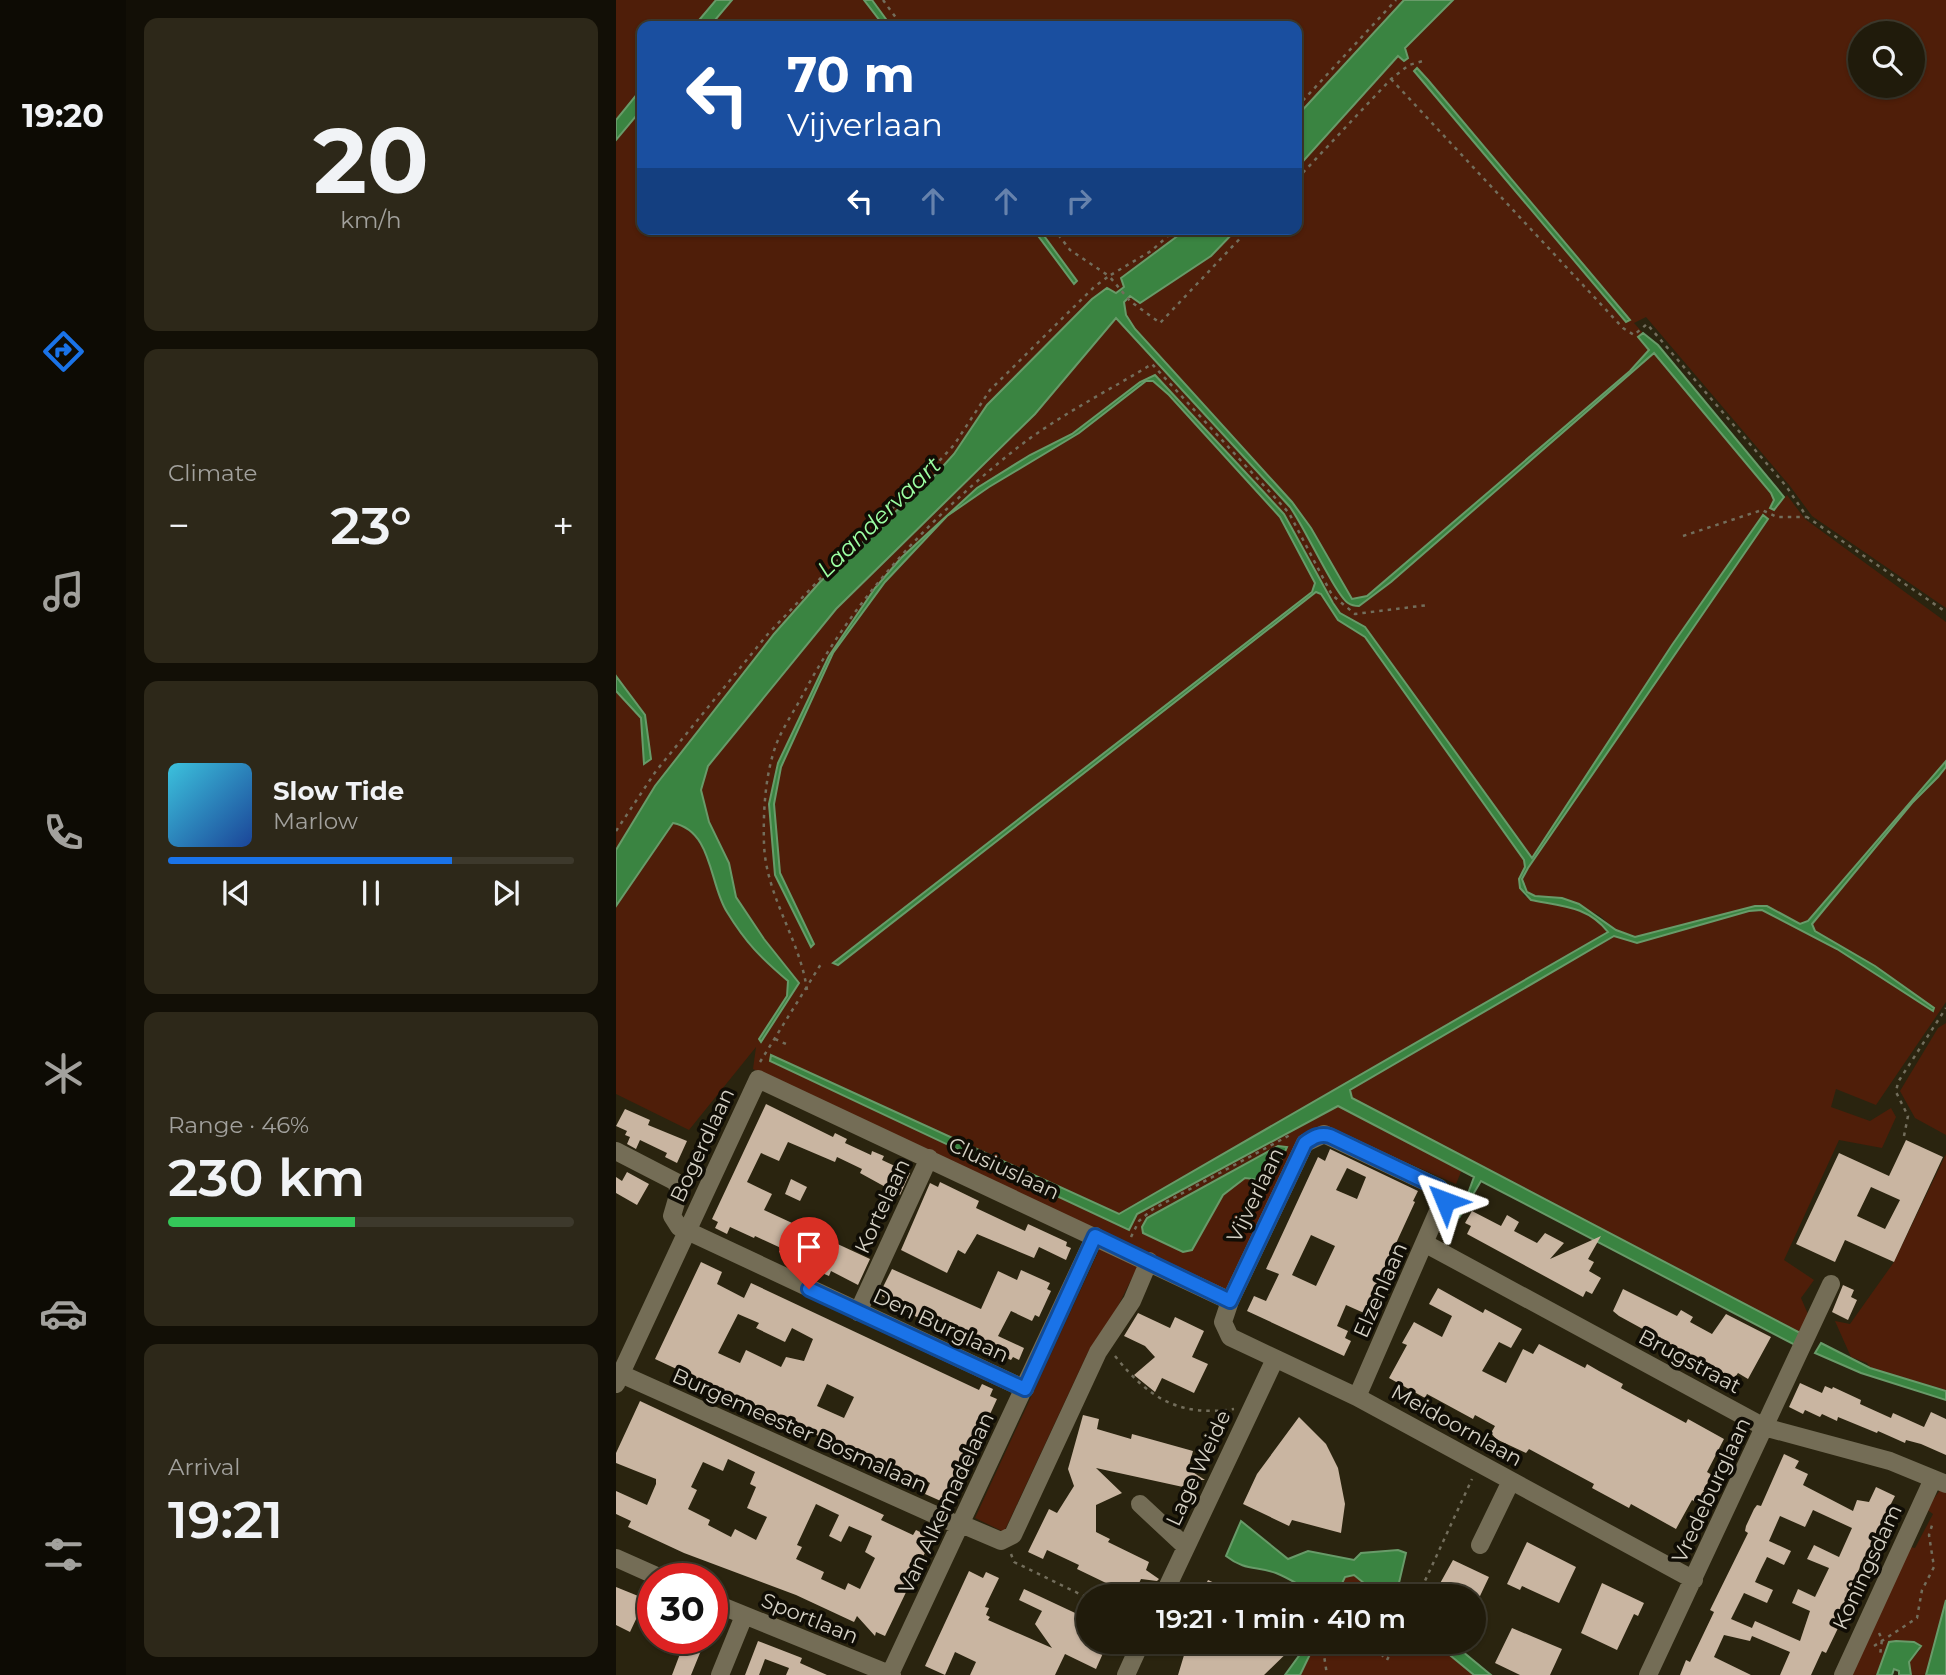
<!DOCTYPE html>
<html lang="en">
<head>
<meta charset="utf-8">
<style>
	:root { --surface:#201b0b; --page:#2d2819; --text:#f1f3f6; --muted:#a2a19d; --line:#3d392c; --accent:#1a73e8 }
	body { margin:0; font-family:Montserrat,sans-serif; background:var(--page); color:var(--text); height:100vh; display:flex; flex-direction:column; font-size:26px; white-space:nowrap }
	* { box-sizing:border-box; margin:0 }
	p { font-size:23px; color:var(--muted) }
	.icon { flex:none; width:38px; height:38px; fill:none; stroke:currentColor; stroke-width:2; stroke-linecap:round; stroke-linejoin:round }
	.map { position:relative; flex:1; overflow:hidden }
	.side { display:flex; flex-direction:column; gap:18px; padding:18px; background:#120f06; width:490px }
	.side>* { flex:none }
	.hud { position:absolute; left:21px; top:21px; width:665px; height:214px; border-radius:14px; box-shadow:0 2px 5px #0004,0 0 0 2px var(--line); background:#1a4fa0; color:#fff; overflow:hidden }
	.controls { position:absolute; left:1232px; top:21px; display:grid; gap:14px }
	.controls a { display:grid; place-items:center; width:77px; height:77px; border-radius:50%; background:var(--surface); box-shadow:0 2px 5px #0004,0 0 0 2px var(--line); font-size:35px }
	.speed { position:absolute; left:21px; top:1563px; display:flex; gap:14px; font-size:35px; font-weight:700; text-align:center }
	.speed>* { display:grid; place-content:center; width:91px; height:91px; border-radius:50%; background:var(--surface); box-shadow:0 2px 5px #0004,0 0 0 2px var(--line); line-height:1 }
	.speed .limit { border:10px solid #d22; background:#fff; color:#111 }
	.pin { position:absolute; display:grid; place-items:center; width:60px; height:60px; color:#fff; margin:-72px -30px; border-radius:50% 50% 50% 0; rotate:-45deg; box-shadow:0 0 7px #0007 }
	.pin .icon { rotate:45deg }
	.me { position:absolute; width:77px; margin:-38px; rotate:314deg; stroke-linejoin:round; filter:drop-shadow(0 0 5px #0008) }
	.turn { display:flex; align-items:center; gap:24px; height:147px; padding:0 35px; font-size:32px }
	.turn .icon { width:91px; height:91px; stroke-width:2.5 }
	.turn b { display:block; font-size:49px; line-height:60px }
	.lanes { display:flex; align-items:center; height:66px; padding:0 35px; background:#0003; justify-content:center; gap:35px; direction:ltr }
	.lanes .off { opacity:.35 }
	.big { font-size:52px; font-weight:600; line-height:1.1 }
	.side .card { flex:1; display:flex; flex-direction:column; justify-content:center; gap:10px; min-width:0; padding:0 24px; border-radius:14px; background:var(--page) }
	.side .dial { align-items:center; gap:0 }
	.dial b { font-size:91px; line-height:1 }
	.song { display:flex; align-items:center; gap:21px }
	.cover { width:84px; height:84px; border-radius:10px; background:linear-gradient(135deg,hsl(190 70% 55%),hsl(220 70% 35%)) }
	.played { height:7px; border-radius:4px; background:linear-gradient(90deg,var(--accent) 70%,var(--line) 70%) }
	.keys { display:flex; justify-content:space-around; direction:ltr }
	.heat { display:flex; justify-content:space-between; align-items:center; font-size:38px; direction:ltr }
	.charge { height:10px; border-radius:5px; background:linear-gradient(90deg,#34c759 46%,var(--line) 0) }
	.trip { position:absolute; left:460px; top:1584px; width:410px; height:70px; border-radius:35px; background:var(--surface); box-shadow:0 2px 5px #0004,0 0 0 2px var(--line); font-weight:600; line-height:70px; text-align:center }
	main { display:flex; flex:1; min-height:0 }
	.dock { display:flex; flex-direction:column; width:126px; justify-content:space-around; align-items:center; background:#0d0b04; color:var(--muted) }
	.dock .icon { width:49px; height:49px }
	.dock .active { color:var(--accent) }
	.dock b { font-size:32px; color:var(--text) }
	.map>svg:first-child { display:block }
	.green { fill:#4f1e09; fill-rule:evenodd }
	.water { fill:#3a8441; stroke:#689b69; stroke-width:2 }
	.building { fill:#c9b5a1; fill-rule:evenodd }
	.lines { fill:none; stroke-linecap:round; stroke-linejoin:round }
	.path { stroke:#736e5c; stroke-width:2.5; stroke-dasharray:3.5 5; stroke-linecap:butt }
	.minor { stroke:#746d56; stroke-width:18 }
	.route-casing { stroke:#114b97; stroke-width:18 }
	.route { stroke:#1a73e8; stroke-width:12 }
	.labels { text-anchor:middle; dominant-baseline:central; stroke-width:7; stroke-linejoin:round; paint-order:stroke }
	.street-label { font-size:21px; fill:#d5d1c5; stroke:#100d05 }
	.water-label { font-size:23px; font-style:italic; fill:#9dffa2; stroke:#100d05 }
</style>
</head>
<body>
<main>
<nav class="dock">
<b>19:20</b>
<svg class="icon active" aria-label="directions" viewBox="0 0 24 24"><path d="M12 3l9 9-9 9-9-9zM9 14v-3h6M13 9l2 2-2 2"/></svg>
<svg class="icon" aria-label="music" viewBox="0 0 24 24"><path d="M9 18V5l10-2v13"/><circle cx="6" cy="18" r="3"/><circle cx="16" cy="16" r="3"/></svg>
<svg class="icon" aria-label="phone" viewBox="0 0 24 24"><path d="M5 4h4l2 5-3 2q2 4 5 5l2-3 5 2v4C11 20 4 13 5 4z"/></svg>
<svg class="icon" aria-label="climate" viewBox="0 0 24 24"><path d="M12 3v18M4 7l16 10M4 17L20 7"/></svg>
<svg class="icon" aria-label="car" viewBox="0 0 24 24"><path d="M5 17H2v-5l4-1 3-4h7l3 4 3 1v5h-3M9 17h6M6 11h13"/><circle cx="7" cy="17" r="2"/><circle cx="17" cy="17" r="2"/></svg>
<svg class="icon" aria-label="filters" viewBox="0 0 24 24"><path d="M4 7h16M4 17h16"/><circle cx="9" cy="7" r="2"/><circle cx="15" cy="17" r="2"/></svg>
</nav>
<section class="side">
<div class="card dial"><b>20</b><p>km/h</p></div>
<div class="card"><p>Climate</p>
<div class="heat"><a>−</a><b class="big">23°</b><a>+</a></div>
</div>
<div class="card">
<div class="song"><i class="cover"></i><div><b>Slow Tide</b><p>Marlow</p></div></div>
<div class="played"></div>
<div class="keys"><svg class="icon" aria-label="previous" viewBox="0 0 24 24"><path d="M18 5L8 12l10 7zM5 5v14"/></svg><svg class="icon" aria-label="pause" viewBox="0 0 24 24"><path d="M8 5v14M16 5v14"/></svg><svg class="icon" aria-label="next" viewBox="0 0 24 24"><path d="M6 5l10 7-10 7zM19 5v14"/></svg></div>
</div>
<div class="card"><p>Range · 46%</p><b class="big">230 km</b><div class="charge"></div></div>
<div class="card"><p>Arrival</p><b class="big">19:21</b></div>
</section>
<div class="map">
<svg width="1330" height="1675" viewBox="0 0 1330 1675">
	<rect width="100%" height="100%" fill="#2a240f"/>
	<!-- green -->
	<path class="green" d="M0,0h100l-22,26h-52v62l-26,32z
		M116,0h132l20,26h-174z
		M256,0h532l-107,116v-90h-406z
		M837,0h493v608l-134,-92 -22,-30 -144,-169 -12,6 9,10 -5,4 11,13 -19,21 -263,225 -15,3 -5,-5 -36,-66 -19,-26 -157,-173 -9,-14 -2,-13 6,-6 10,7 71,-47 26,-27h60v-61l108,-120zM1244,33h53v53h-53z
		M26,109v120h391l41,55 3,-3 -38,-52h148l-71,64 -9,-5 -15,11 -105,106 -33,49 -18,20 -116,108 -46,52 -119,152 -39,64v-159l25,27 3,46 1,-49 -29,-39v-536z
		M501,317l173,190 17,24 33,63 19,12 32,-24 263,-229 117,140 3,7 -4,8 4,2 13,-15 18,24 141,103v139l-138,160 -9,4 -32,-19h-12l-120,31 -19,-7 -17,-15 -37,-17 -19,1 -16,-7 -5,-13 6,-11 240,-349 -6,-3 -90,129 -153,234 5,17c31,10 62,9 85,36l-216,126 221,-123 23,8 112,-33h13l75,39 96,61 -58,-44 -60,-35 -3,-7 100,-121 34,-36v235l-70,103 -40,-16 -5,18 39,14 21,-13 5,9 -14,31 -43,-8 -55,120 30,20 -13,18 10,23 -11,22 -337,-176 -7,17 -131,-57 -28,13 -71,150 -473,-221 3,-22 -67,83 -73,-36v-188l57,-83c40,10 36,61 54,89 19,31 33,46 61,68l-1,16 -28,43 2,2 38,-58 -35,-44 -28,-42 -7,-34 -20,-41 -8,-32 7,-24 128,-157 199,-195zM662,1146l8,1 -63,48 -81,32 6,-9z
		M1330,1023v112l-31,-17 -15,-27 38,-63z
		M1330,1154v236l-76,-22 -3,-5 -16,-6 -16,-36 15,3 44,-62z
		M484,1248l38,18 -23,46 -27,40 -84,180 -29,-14z
		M1325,1489h5v111l-20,75h-15l-2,-13 11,-12 -6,-8 -16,-1 -12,7 -9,27h-26l59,-128 5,1 18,-34 -7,-5z
		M739,1575l25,21h-44l9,-20z
		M700,1642h118l40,33h-174z"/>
	<!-- water -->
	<path class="water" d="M100,0h16l-22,26h-16z
		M248,0h8l19,26h-7z
		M788,0h49l-48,48 3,10 -4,3 -6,-5 -101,112v-52z
		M801,68l11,12 202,240 -4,2 -212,-251z
		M26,88v21l-26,31v-20z
		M417,229h6l38,52 -3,3z
		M571,229h50l-26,27 -71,47 -10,-7 -6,6 2,13 9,14 157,173 19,26 41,71 15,-3 263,-225 19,-21 -11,-13 5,-4 15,12 126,152 -10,13 -4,-2 4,-8 -3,-7 -117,-140 -263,229 -32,24c-4,0 -8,-1 -11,-3 -13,-9 -44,-77 -58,-96l-174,-189 -81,96 -199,195 -128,157 -7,24 8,32 20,41 7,34 28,42 35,44 -38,59 -2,-3 28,-43 1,-15c-28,-24 -42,-38 -61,-69 -18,-28 -14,-81 -54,-89l-57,83v-56l39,-64 119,-152 46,-52 116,-108 18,-20 33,-49 105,-106 15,-11 9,5 8,-6 -3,-9z
		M539,375l129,139 49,89 7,10 25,14 167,231 140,-213 91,-130 5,4 -240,349 -6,11 5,13 8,4 27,2 17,6 37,26 19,7 120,-31h12l33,18 8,-3 138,-160v6l-8,10 -26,26 -100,121 3,7 60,35 59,42 -1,3 -96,-62 -75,-39 -13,1 -112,32 -23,-7 -264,154 2,8 452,237 -7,11 -316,-165 -22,37 15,-41 -136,-71 -201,108 -8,16 -359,-169 1,-6 348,159 489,-282c-20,-26 -47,-26 -77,-32l-11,-12 -1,-9 6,-12 -1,-7 -159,-223 -27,-17 -17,-26 -5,-2 -478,373 -5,-2 479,-371 3,-9 -35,-66 -111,-122 -16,-14h-7l-67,52 -90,54 -42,29 -62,66 -52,71 -52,114 -7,37 6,69 34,71 -3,3 -36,-72 -6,-71 9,-41 51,-107 46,-68 26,-30 76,-70 53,-33 42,-21 68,-52z
		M0,676l29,39 6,44 -7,5 -3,-46 -25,-27z
		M662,1146l9,1 -13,29 -12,4 -17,-2 -22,17 -31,55 -9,2 -40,-19 -1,-6 5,-9z
		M1205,1343l49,25 76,23v9l-85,-27 -46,-20z
		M625,1521l47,38 20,-8 46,9 7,-7 37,-3 8,3 -8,34 5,9h-23l-26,-21 -9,2 -9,19c-27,0 -35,-13 -60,-23 -20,-7 -31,-2 -50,-17z
		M1330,1600v75h-20z
		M1280,1641l18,1 7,4 -12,16 2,13h-12v-4l-5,-2 -2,6h-15l12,-33z
		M693,1642h7l-16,33h-15z
		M818,1642h17l40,33h-17z"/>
	<!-- building -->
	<path class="building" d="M150,1104l67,33 2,-4 12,6 -2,4 26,12 1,-4 12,5 -2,4 28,13 -10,22 -40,-22 2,-4 -25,-12 -2,5 -47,-20 -9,19 -18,-8 -14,29 25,12 -8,16 106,49 -12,26 -27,-14 -2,5 -7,-3 -6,-3 2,-4 -25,-12 -2,4 -12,-6 2,-4 -26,-12 -1,2 -24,-11 -3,7 -12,-6 3,-6 -6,-3z
		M9,1109l25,11 -2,5 39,16 -10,22 -12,-6 2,-4 -27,-13 -4,9 -9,-5 3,-7 -5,-2 2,-4 -11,-5z
		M1290,1140l37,17 -49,105 -49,-22 -10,22 -39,-18 43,-91 50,23zM1255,1187l29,13 -15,29 -28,-13z
		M714,1149l88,42 -5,10 2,1 -51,111 -18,-8 -9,21 11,5 -3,7 6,3 -7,15 -97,-45 7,-15 12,5 13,-27 -13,-5 52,-112 7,4zM731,1168l19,9 -9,22 -21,-9zM695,1235l24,11 -19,40 -24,-11z
		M11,1172l22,12 -12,21 -21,-12v-16l6,4z
		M175,1179l16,8 -7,14 -15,-7z
		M324,1182l39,19 -3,7 49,23 3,-7 39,18 -1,4 5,2 -5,12 -27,-13 -5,11 -57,-24 -12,20 -7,-4 -11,23 -46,-23 29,-67 8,4z
		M856,1211l29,15 6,-11 12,7 -5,9 23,12 8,-10 19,10 -14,16 51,-23 -13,23 6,3 -5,9 12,7 -9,16 -6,-3 -3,6 -116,-63 4,-8 -6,-3z
		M85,1262l21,10 -5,12 27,14 7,-15 228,107 3,-6 11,5 -3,7 7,3 -46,100 -5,-2 -3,5 -18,-8 5,-11 -25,-13 -3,5 -207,-97 -2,4 -12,-5 2,-5 -28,-13zM122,1314l21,9 -3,5 29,14 7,-14 21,11 -9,22 -18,-4 -5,10 -35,-17 -6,13 -22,-10zM211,1384l27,13 -10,21 -27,-12z
		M276,1269l89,40 17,-38 19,9 4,-10 29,13 -3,6 4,2 -12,26 -4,-2 -3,6 -21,-10 -13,25 26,12 -5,12 -6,-3 -2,3 -38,-18 3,-7 -49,-23 -4,8 -39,-19 2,-3 -7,-3z
		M1227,1285l11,5 -3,7 6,3 -9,20 -16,-8z
		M822,1288l45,25 2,-4 37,20 -11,19 -12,-6 -17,29 24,12 17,-34 10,5 6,-10 46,24 2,-4 12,7 24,13 -2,4 65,35 2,-4 36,20 -17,33 5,3 -9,16 5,2 -6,13 -10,-6 -16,29 -45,-25 -2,4 -37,-20 2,-4 -65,-35 -3,4 -30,-14 -5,-6 4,-7 -20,-11 -2,4 -46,-25 -2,4 -36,-20 18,-33 -5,-2 12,-21 28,15 10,-21 -23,-12z
		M1007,1289l54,27 4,-6 12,7 -3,5 22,12 14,-20 45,23 -23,42 -10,-6 -4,6 -115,-63 -6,-5z
		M522,1313l32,15 5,-11 29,14 -12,26 16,7 -14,29 -32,-15 -7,14 -21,-17 21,-18 -10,-11 -21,-10z
		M1184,1383l22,10 3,-7 7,3 1,-2 28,13 -1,4 31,14 2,-5 31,14 7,-15 15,7v36l-25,-11 -15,-4 -1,3 -27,-12 -1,2 -39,-16 -1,4 -15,-7 -2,3 -15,-7 -2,4 -14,-7z
		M24,1401l244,114 -3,5 32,15 3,-5 16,8 -47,98 -9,-4 -1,4 -18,-20 -3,6 -58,-27 -112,-42 -56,-26 3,-6 -15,-7v-23l31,14 9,-21v-5l-40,-16v-10zM112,1459l27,13 -5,12 6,3 -9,21 20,9 -11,23 -21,-11 -4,8 -23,-12 2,-5 -22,-11 9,-19 -6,-3 12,-25 20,9zM200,1504l23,11 -10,21 12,6 8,-16 23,10 -7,16 10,6 -15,31 -12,-6 -3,7 -24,-11 3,-7 -28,-13 6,-12 -5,-2z
		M467,1415l16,4 -2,10 34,10 1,-5 61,17 -5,18 17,11h-20l-2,7 -87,-19 26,25 -26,12v27l14,7 -2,3 41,20 -3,8 13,9 -2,2 -16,-2 -8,17 -56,-27 2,-4 -32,-15 -4,9 -15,-7 21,-43 8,4 17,-27 -6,-17z
		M683,1417l27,27 12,24 7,36 -4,29 -49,-13 -3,6 -46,-22 14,-30z
		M1168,1454l15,7 -4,7 13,6 -5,11 50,26 4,-11 12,2 7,-15 19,9 -21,41 4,2 -13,30 -5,-2 -24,55 4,2 -14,29 -4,-2 -11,24h-31l10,-23 -38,-16 -2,5 -26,-6 -10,22 37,18h-71l6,-15 4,2 24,-50 -4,-2 38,-77 -3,-2 1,-5 8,-17 3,-4 4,1zM1197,1510l39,18 -13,29 -25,-12 -7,14 22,9 -14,29 -17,-8 -6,14 18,8 -10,30 -45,-20 -3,7 -21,-9 13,-26 23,10 6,-13 -18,-8 6,-13 6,-12 17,8 7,-14 -22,-10 11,-25 25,11z
		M911,1542l49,25 -17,36 -37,-17 -2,4 -13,-6z
		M837,1560l36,17 -9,19h-47z
		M353,1571l14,7 3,-6 13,6 -14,29 4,1 -3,7 4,2 -2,3 64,28 -17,-24 7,-13 -23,-11 5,-11 64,30v23h20l-12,27 -31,-15 -10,21h-85l6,-13 -21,-10 -10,23 -20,-9z
		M592,1580l35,16h-43z
		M986,1583l42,20 -6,13 -4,-2 -17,36 -36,-17z
		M0,1587l37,15 -5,17 -10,-4 -8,17 -14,-7z
		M896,1628l50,21 -12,26h-30l-25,-12z
		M70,1638h14l-3,9 5,1 -11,27h-19z
		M142,1641l44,17 -2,5 27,12h-41l3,-7 -24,-9 -6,16h-14z
		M572,1642h110l-34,33h-86z"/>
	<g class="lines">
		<!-- path -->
		<path class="path" d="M267,0l19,26
			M775,79l232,249 11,7 13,-11 139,162 21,31 139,95
			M681,107l99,-107
			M681,179l94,-100 18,-14 14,-4
			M560,229l-25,22 -42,25 21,25 30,22 89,-94
			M1067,536l79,-26 15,7h30
			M0,831l40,-60 111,-136 66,-70 80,-76 41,-44 36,-55 104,-103 15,-11 -39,-26 -16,-21
			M191,990c-7,-51 -41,-93 -43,-146 -1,-31 1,-69 12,-99 6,-16 17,-32 25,-47 53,-100 128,-180 216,-250 41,-32 91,-57 135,-84l137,149 43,82 23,19 73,-9
			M159,1039l11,5
			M144,1062l61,-98
			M1288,1136l4,-20 -12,-24 2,-10 48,-74
			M515,1237l8,-16 14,-12 137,-74
			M499,1356c34,43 65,61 119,53
			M395,1554l3,8 74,36
			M802,1596l54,-117
			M1263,1633l3,6 -2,17
			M710,1642l-3,7 4,26
			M753,1642l18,18 9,-18
			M1258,1646l43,-28 5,-28 12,-23 -5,-32 4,-13"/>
		<!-- minor -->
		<path class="minor" d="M0,1151l60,31 3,10 -7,24 7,11 346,162
			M810,1244l338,183 126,34 56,23
			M242,1312l71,-154
			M5,1374l339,152
			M0,1384l142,-305 472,222
			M741,1397l88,-202 -6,-7 -115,-54 -19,9 -75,158 -7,21 7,15 127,60 337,183
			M524,1504l46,43
			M345,1524l40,17 12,-6 85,-183 34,-51 17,-40
			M864,1545l31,-64
			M0,1558l45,20
			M547,1596l112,-237
			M96,1602l180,73
			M274,1674l205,-438
			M104,1675l24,-59
			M510,1675l15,-33
			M1032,1675l183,-391
			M1227,1675l90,-196"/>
	</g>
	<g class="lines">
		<!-- route casing -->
		<g class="route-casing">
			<path id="route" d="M193,1289l216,100 70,-153 135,65 75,-158c8,-6 15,-10 25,-7l109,52 6,7v6"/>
		</g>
		<!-- route -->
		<use href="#route" class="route"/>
	</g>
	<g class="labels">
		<!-- street labels -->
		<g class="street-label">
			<text transform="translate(86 1145) rotate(-65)">Bogerdlaan</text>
			<text transform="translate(388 1168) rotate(25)">Clusiuslaan</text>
			<text transform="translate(639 1195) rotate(-64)">Vijverlaan</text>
			<text transform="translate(266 1206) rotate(-65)">Kortelaan</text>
			<text transform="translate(764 1290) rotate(-66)">Elzenlaan</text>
			<text transform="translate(325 1325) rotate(25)">Den Burglaan</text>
			<text transform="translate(1074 1361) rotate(28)">Brugstraat</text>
			<text transform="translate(841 1425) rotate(29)">Meidoornlaan</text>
			<text transform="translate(184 1430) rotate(24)">Burgemeester Bosmalaan</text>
			<text transform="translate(582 1468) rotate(-65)">Lage Weide</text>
			<text transform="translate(1095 1490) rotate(-65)">Vredeburglaan</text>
			<text transform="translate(330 1503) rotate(-65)">Van Alkemadelaan</text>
			<text transform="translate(1251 1567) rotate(-65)">Koningsdam</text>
			<text transform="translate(194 1618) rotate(22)">Sportlaan</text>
		</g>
		<!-- water labels -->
		<g class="water-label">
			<text transform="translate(263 517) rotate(-44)">Laandervaart</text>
		</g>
	</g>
</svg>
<div class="controls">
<a><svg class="icon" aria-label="search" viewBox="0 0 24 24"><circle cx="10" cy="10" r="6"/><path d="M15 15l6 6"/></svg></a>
</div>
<div class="speed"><div class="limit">30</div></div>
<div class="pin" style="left:193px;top:1289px;background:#d93025"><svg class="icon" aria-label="arrive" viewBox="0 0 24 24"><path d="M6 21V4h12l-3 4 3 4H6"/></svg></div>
<svg class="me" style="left:829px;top:1201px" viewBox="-20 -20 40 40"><path d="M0-17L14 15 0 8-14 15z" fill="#1a73e8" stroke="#fff" stroke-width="4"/></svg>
<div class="trip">19:21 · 1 min · 410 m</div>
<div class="hud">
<div class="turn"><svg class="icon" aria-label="left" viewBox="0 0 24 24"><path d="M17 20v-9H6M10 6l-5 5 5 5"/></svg><div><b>70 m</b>Vijverlaan</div></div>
<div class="lanes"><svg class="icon" aria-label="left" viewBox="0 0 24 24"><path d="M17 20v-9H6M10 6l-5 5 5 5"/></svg><svg class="icon off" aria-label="ahead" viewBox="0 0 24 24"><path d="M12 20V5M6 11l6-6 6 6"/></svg><svg class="icon off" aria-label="ahead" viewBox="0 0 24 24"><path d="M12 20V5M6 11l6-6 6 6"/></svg><svg class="icon off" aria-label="right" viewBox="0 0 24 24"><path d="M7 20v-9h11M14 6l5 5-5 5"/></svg></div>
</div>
</div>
</main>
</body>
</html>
